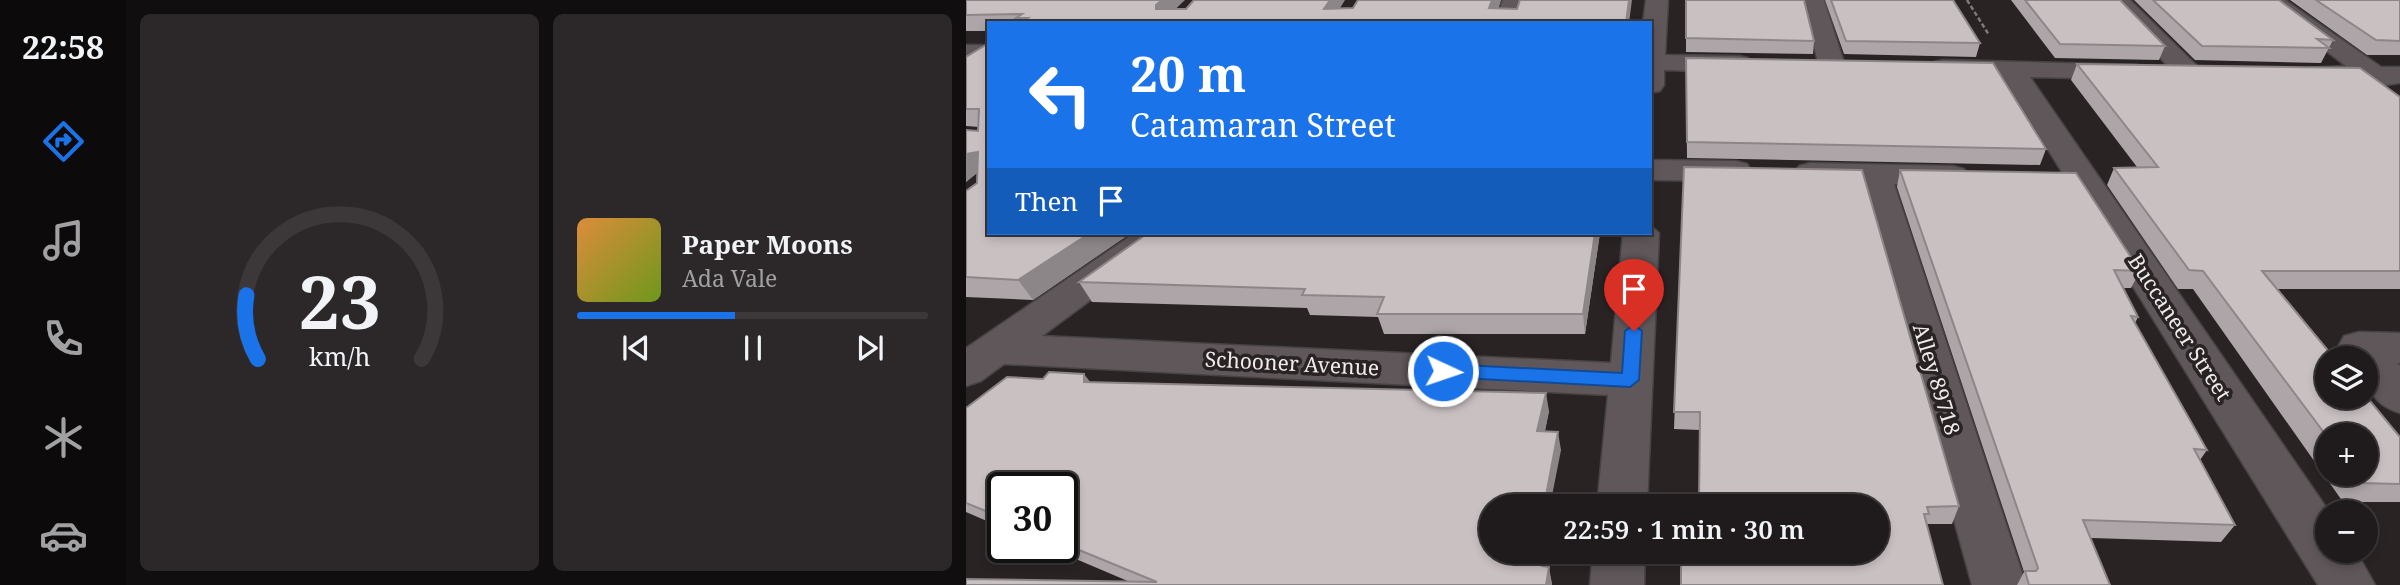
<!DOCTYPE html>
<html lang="en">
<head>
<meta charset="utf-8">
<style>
	:root { --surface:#1f1a1b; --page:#2c2728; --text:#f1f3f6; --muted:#a1a1a3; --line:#3c383a; --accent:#1a73e8 }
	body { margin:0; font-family:"Noto Serif",serif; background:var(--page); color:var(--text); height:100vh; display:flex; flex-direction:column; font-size:26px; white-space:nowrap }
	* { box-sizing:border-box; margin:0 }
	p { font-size:23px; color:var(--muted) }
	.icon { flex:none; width:38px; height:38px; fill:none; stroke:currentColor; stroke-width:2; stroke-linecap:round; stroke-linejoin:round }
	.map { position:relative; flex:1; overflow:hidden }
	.side { display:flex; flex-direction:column; gap:14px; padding:14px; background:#110e0f; width:840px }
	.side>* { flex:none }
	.banner { position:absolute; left:21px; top:21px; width:665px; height:214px; border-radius:0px; box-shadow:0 4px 10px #0003,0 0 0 2px var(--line); background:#1a73e8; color:#fff; overflow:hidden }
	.fabs { position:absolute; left:1349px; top:346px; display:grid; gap:14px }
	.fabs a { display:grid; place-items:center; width:63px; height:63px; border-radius:50%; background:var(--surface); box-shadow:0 4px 10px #0003,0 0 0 2px var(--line); font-size:35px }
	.speed { position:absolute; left:21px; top:472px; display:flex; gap:14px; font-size:35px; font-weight:700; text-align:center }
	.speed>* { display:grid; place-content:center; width:91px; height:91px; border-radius:50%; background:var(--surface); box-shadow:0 4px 10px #0003,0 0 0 2px var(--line); line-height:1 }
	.speed .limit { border:4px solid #111; border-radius:10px; background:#fff; color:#111 }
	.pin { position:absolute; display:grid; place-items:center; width:60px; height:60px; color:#fff; margin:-72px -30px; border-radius:50% 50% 50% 0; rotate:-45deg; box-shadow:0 0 7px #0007 }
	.pin .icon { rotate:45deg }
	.me { position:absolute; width:77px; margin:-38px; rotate:93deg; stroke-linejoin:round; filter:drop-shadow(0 0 5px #0008) }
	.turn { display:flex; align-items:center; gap:24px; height:147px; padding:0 28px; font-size:32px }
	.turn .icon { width:91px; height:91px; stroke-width:2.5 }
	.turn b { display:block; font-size:49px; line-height:60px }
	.then { display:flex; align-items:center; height:66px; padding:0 28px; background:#0003; gap:14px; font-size:26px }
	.side .card { flex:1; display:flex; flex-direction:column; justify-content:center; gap:10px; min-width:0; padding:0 24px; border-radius:10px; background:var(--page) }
	.side .dial { align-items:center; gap:0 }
	.dial svg { height:182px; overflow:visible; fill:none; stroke:var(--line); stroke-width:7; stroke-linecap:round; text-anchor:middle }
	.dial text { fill:var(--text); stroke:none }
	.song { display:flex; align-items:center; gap:21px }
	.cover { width:84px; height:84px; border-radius:10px; background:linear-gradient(135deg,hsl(30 70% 55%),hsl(80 70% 35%)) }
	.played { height:7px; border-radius:4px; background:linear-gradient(90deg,var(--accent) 45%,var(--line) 45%) }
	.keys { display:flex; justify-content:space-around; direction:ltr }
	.side .tiles { flex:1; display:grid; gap:14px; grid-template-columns:repeat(2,1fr) }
	.trip { position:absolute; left:513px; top:494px; width:410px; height:70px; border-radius:35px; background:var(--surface); box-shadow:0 4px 10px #0003,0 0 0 2px var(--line); font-weight:600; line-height:70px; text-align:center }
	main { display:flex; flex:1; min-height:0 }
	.dock { display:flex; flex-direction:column; width:126px; justify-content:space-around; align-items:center; background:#0c0a0b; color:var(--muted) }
	.dock .icon { width:49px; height:49px }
	.dock .current { color:var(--accent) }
	.dock b { font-size:32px; color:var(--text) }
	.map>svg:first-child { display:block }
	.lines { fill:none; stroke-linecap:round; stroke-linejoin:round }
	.minor-casing { stroke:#474243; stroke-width:3 }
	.path { stroke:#7e797a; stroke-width:2.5; stroke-dasharray:4.5 2.5; stroke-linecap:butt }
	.minor { fill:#5f5759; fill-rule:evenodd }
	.wall { fill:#ada5a7; fill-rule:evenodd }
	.shaded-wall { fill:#8d8688 }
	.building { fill:#c9c0c2; stroke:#8d8688; stroke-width:2 }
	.route { fill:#1a73e8; stroke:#114b97; stroke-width:2 }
	.labels { text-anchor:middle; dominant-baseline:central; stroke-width:7; stroke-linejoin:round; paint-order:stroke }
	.street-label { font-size:21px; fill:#f0eced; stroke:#292324 }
</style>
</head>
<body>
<main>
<nav class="dock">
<b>22:58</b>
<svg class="icon current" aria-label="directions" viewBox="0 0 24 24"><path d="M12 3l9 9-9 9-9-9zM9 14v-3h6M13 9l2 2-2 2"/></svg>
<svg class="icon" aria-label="music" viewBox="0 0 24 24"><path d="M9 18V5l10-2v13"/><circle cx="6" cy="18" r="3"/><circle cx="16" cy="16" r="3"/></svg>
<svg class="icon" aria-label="phone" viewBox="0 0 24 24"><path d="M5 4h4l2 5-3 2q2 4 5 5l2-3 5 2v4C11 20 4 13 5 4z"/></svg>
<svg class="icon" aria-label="climate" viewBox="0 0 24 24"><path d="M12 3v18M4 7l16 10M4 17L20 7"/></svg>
<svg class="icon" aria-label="car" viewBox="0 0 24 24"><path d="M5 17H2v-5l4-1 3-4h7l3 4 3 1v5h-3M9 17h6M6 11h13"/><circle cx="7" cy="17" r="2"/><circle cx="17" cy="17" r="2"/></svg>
</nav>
<section class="side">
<div class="tiles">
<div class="card dial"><svg viewBox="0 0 100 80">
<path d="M14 69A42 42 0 1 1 86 69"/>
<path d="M14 69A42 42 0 0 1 9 41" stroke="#1a73e8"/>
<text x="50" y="56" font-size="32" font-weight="700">23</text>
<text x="50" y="72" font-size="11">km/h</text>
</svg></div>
<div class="card">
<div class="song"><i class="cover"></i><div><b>Paper Moons</b><p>Ada Vale</p></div></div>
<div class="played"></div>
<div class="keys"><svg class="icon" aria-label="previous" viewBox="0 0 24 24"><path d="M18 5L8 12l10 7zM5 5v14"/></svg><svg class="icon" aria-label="pause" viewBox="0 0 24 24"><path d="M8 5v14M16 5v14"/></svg><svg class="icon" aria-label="next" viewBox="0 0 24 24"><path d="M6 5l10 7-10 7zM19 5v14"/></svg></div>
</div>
</div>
</section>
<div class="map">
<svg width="1434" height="585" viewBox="0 0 1434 585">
	<rect width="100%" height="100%" fill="#292324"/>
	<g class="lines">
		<!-- minor casing -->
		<g class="minor-casing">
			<path id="minor" d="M537,0h22l-7,23h-24z
				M680,0h22l-3,55 74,1 9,2 4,6 -4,6 -9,2 -75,-2v15l-4,6 -10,2v-70h-7z
				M836,0h22l21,66 -4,6h-18l-4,-6z
				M1140,0h24l67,66 4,6 -4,6h-18z
				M1293,0h26l96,67h19v16l-21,3 -71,-6 -4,-6 4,-6 38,-2z
				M0,45h23v16h-23z
				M977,60l194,5 4,6 -4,6 -9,2 -98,-2 300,436 -2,38h28l19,34h-57l-315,-508 -69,-3 -4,-6 4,-6z
				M684,160l86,1 11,3 5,7 -5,7 -11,3 -86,-1z
				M844,163l143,3 11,3 5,7 -5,7 -11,3 -59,-2 132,401h-54l-111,-401 -62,-4 -5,-7 5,-7z
				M684,225l9,8 -12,273h-50l11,-111 -604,-31 -23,17 -15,5v-38l169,-115h41l-6,8 -128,95 569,27 12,-130h27z
				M1393,332l41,1v30h-3l3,3v47c-29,-9 -34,-26 -34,-54h-21l-7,-12 6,-11z
				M627,551h52l-1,34h-54z"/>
		</g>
		<!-- path -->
		<path class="path" d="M1001,0l22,35"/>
		<!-- minor -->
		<use href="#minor" class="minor"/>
	</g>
	<!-- wall -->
	<path class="wall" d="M0,0l210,9 177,-1 5,-8h143l-3,9 131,14h-640v8h-23z
		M720,0l128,41 -1,13 -127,-2z
		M859,0h128l27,43 -4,14 -132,-3z
		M1045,0h109l45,46 -6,14 -104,-2z
		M1168,0h145l54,40 -12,23 -126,-3z
		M1324,0h110v55h-33z
		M23,43v190h142l-98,67 -67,-3v-106l11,-8v-10l-11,9v-52l12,1 1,-4 -13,-1v-69z
		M720,58l360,91 -6,16 -353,-7z
		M1111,64l323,33v192h-122l122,148v65h-57l-150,-213h-15l-71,-104 7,-17 23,-1 -66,-87zM1362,436l38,38h-38z
		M718,167l275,339 -7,18h-25l-229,29 2,-123 -26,-1z
		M934,170l240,101 -9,17h-8l15,29 -3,6 72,127 -7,10 35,65 -14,17 -130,-4 19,47h-93l7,-13 -127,-385z
		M634,233l-15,101h-201l-6,-17 -68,-2 -3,-7 -215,-6 -13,-20z
		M77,379l506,32 -4,20 16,19 -70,56 59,50 -2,11 4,17 -422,-2 -80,-34h12v-60h-59v40l-37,-16v-104z"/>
	<!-- shaded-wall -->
	<path class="shaded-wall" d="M196,0h23l-22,21 -7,-12v-4z
		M364,0h15l-14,23 -7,-14z
		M526,0h9l-9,23 -3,-15z
		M663,0h3l-3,23h-3z
		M12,152l11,19 -13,2 -10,9v-28z
		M124,233h41l-98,67 -15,-20z
		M629,233h5l-15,101 -2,-20z
		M118,374l14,18 -14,-10z
		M580,393l3,18 -8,38 -4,-18z
		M592,432l3,18 -11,56h-6z
		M578,551h4l2,5 -4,28 -4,-18z
		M583,567l3,17v1h-6z"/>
	<!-- building -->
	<path class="building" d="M0,0h196l-6,5v4h30l8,-9h136l-6,9 29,-1 5,-8h134l-3,8 28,1 3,-9h109l-3,23h-605l7,-5h-12l6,-4 -56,1z
		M720,0h118l10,41 -128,-3z
		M865,0h122l27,43 -134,-2z
		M1059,0h95l45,46 -105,-2z
		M1187,0h126l54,40 -16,-1 12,9 -127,-2z
		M1350,0h84v41l-24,-1z
		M23,43v190h101l-72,47 -52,-3v-86l11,-8 1,-31 -12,2v-24l12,1 1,-22h-13v-52z
		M720,58l307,5 53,86 -359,-7z
		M1111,64l283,4 40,29v174h-138l73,88h-7v38h38v-1l34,41v47l-39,-1 -7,-9h12v-38h-38v2l-125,-167 -14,-1 -75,-102 44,-1z
		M718,167l178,3 97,336 -32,1 2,7h-5l19,71h-262v-32h17v-2h178v-45h-177l1,-94h-26z
		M934,170l176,3 64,98 -26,-1 24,47 -7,-1 76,134 -13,-1 41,76 -152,-5 27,65h-81l-4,-14h11l2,-3z
		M182,233h447l-12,81h-206l7,-17 -82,-2 3,-6 -226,-7z
		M83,372l35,2v8l462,11 -9,38 21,1 -14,74h-53v45h53l-2,15 7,1 -3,18h-580v-6l191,3 -95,-39v-55h-59v30l-37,-15v-95l41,-31 36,2z"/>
	<!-- route -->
	<path class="route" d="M668,325l8,6 -3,49 -9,7 -187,-10 -9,-6 9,-7 179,9 3,-42z"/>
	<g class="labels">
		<!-- street labels -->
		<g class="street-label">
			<text transform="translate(1214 327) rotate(57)">Buccaneer Street</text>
			<text transform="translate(326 363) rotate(3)">Schooner Avenue</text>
			<text transform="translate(971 379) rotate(73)">Alley 89718</text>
		</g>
	</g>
</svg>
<div class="fabs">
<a><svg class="icon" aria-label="layers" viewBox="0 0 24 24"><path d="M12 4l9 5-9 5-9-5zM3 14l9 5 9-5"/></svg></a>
<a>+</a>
<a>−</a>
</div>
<div class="speed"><div class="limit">30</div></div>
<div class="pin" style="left:668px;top:331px;background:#d93025"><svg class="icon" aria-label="arrive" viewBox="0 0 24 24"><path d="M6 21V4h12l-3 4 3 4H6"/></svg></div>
<svg class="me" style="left:477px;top:371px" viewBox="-20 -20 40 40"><circle r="17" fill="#1a73e8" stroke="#fff" stroke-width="3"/><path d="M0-11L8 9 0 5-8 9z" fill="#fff"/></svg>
<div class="trip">22:59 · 1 min · 30 m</div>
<div class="banner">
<div class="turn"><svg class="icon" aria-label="left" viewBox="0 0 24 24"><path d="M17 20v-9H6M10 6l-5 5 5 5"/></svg><div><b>20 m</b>Catamaran Street</div></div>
<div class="then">Then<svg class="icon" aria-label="arrive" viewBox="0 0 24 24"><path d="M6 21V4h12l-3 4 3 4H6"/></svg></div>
</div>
</div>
</main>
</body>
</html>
